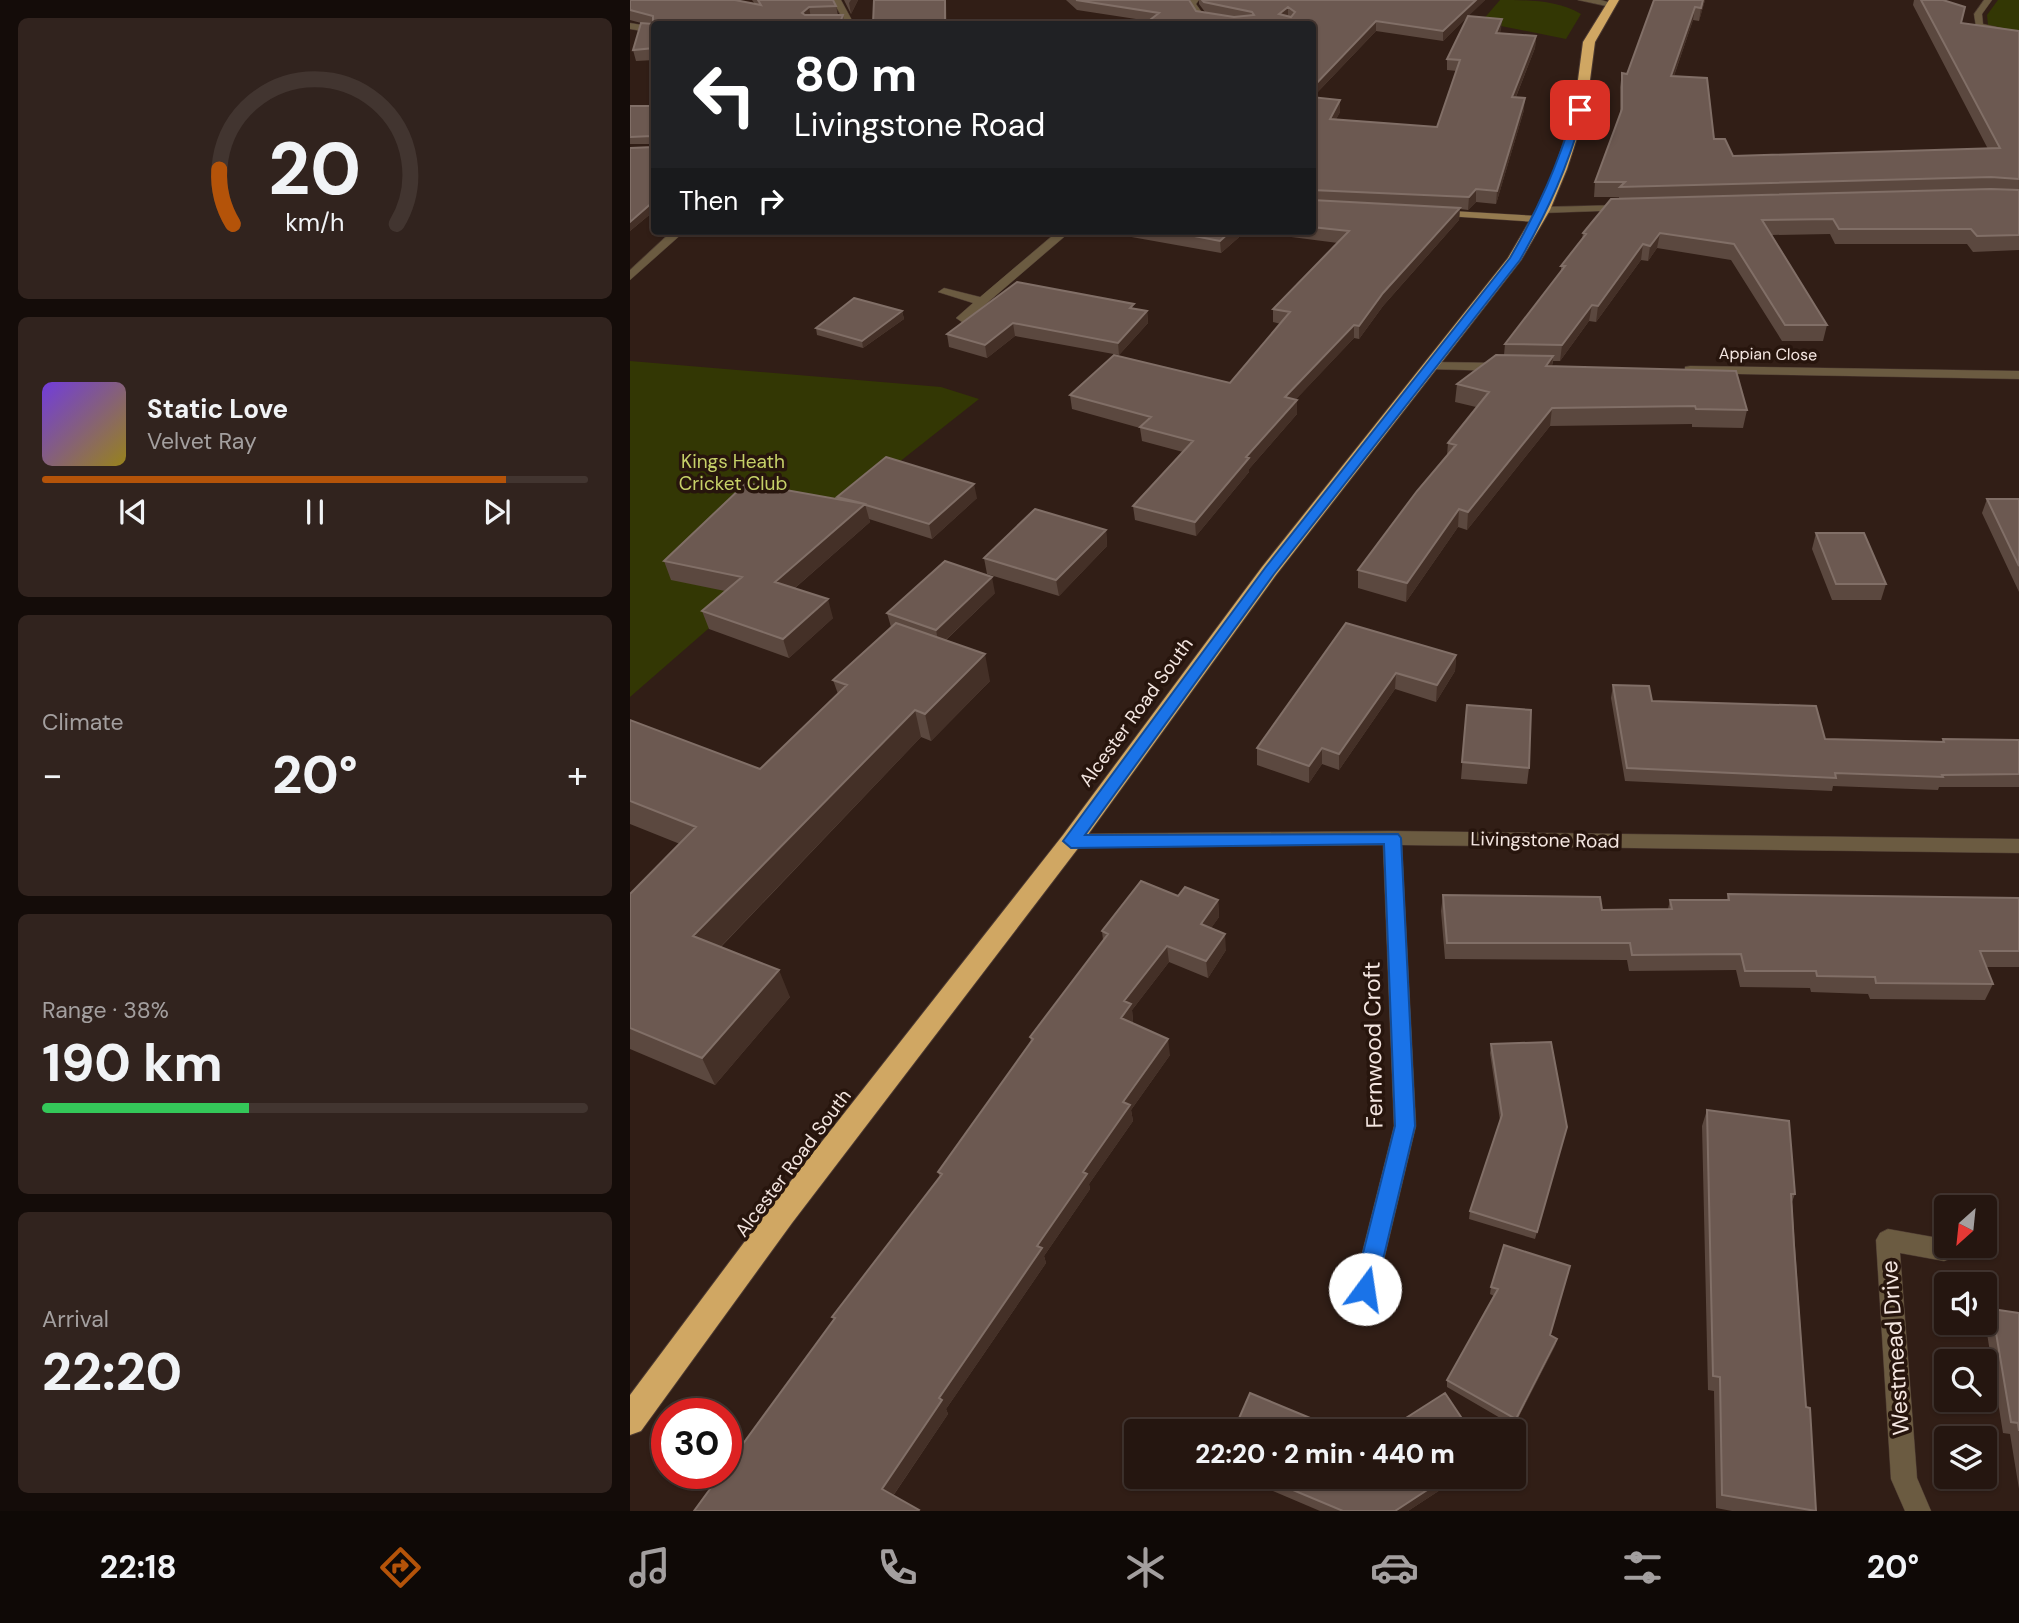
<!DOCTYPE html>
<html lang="en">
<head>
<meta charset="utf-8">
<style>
	:root { --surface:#251610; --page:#31231e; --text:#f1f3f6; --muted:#a39f9f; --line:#423530; --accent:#b45309 }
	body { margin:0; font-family:"DM Sans",sans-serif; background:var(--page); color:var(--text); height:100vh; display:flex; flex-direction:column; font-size:26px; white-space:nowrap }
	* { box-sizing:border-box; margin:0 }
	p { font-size:23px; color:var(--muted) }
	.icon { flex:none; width:38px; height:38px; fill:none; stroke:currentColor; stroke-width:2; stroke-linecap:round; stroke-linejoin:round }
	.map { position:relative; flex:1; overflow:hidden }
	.drawer { display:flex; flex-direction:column; gap:18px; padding:18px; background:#140c09; width:630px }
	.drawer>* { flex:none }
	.banner { position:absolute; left:21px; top:21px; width:665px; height:214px; border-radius:7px; box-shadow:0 2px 5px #0004,0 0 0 2px var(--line); background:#202124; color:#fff; overflow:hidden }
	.needle { width:46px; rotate:207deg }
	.fabs { position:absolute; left:1304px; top:1195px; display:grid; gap:14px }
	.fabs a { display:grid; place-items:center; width:63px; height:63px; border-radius:7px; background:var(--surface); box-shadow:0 2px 5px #0004,0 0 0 2px var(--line); font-size:35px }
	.speed { position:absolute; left:21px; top:1398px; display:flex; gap:14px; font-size:35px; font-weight:700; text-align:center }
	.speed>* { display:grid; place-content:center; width:91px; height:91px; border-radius:50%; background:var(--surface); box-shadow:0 2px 5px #0004,0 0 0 2px var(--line); line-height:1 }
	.speed .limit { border:10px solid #d22; background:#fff; color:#111 }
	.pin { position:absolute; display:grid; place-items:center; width:60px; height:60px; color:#fff; margin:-30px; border-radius:14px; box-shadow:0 4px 10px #0006 }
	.me { position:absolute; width:77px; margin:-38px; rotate:14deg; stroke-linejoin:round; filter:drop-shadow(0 0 5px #0008) }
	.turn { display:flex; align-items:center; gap:24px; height:147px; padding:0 28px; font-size:32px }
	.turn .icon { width:91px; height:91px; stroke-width:2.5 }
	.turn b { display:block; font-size:49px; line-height:60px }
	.then { display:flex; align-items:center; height:66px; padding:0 28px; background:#0003; gap:14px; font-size:26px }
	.big { font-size:52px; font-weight:800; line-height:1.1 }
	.drawer .widget { flex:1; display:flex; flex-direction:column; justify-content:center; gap:10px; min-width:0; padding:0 24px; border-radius:10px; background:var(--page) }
	.drawer .dial { align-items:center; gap:0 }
	.dial svg { height:182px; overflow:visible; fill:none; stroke:var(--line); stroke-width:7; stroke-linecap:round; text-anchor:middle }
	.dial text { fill:var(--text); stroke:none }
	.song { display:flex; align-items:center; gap:21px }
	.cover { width:84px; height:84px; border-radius:10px; background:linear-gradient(135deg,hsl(260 70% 55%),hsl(50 70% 35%)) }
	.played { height:7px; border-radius:4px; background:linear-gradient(90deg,var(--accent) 85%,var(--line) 85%) }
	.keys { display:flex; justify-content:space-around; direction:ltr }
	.heat { display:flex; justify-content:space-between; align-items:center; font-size:38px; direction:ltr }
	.charge { height:10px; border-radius:5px; background:linear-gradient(90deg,#34c759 38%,var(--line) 0) }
	.trip { position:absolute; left:494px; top:1419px; width:402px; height:70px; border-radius:7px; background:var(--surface); box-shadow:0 2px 5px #0004,0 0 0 2px var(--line); font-weight:800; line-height:70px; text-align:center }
	.tabs { display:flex; height:112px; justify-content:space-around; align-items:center; background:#0f0906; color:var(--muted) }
	.tabs .icon { width:49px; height:49px }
	.tabs .current { color:var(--accent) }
	.tabs b { font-size:32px; color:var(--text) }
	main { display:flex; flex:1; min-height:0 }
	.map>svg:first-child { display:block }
	.green { fill:#333704 }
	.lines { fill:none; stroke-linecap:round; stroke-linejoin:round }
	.street-casing { stroke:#4c3a32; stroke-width:1 }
	.secondary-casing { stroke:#4c3a32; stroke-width:1 }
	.highway-casing { stroke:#4c3a32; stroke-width:2 }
	.street { fill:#6b5b41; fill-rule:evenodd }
	.secondary { fill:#947a4f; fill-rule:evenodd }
	.highway { fill:#d0a763; fill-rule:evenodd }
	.wall { fill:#5b483f; fill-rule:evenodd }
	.shaded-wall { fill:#443027 }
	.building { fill:#6c5951; stroke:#816f67; stroke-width:2; fill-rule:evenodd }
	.route { fill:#1a73e8; stroke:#114b97; stroke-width:2 }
	.labels { text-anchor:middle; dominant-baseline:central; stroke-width:7; stroke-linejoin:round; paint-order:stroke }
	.far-street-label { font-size:16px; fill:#f4e6e1; stroke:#27150d }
	.park-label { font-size:19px; fill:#c6d068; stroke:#27150d }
	.street-label { font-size:19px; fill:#f4e6e1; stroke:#27150d }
	.near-street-label { font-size:23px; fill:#f4e6e1; stroke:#27150d }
</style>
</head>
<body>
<main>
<section class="drawer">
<div class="widget dial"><svg viewBox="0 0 100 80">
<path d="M14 69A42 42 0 1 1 86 69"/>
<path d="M14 69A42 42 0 0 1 8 45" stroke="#b45309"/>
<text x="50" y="56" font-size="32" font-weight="700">20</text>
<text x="50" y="72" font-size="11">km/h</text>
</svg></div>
<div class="widget">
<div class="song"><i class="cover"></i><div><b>Static Love</b><p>Velvet Ray</p></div></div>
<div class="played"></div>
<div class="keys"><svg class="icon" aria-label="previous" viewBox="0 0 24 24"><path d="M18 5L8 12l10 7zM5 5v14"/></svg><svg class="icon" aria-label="pause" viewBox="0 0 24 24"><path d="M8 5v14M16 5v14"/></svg><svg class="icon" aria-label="next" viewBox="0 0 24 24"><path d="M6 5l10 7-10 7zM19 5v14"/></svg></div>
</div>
<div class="widget"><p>Climate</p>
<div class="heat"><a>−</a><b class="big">20°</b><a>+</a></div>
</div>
<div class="widget"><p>Range · 38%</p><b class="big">190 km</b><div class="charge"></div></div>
<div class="widget"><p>Arrival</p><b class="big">22:20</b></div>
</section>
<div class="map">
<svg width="1389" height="1511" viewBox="0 0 1389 1511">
	<rect width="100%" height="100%" fill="#311e16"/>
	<!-- green -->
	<path class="green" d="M870,0c27,0 58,0 81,14l-15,25 -85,-17z
		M1368,0h21v32l-24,-3 -7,-4 -1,-10z
		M0,361l311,26 38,12 -76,60 -273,238z"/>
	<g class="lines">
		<!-- street casing -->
		<g class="street-casing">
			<path id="street" d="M202,0h9l13,24h-8z
				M559,0h10l-3,4 7,10 49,10h-18l-37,-6 -10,-15z
				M948,0h23l14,4 -4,3z
				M1354,0h8l-10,14 1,10 36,8v6l-29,-5 -14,-6 -2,-13z
				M0,23l24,4v6l-24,-4z
				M994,205l4,1v4l-85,3 -6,-3 6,-3z
				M42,231h13l-55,49v-10z
				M428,231h13l-105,90 -4,1 -6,-4 17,-15 -35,-11 6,-4 36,9z
				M802,362l69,1 7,4 -7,4 -74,-2 -2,-3z
				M1060,366l329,5v8l-334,-6v-6z
				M762,831l627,8v14l-617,-8 14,281 -39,163 -4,8 -8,3 -8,-3 -4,-8 41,-163 -11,-281 -312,3 -7,-2 -2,-5 2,-5 7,-2z
				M1258,1229l56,10 2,7h8l2,4 -4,8 -8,3 -44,-8 17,225 14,33h-26l-14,-32 -15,-239 4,-7z"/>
		</g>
		<!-- secondary casing -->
		<g class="secondary-casing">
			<path id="secondary" d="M805,210l102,6 6,3 -6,3 -106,-7v-4z"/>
		</g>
		<!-- highway casing -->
		<g class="highway-casing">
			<path id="highway" d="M979,0h10l-24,42 -9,68 -19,59 -17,41 -29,50 -245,315 -197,272 -287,376 -151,208 -11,4v-40l142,-190 291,-370 199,-268 246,-309 28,-48 19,-41 19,-59 9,-68z"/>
		</g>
		<!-- street -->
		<use href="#street" class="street"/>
		<!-- secondary -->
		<use href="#secondary" class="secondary"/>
		<!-- highway -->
		<use href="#highway" class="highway"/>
	</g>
	<!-- wall -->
	<path class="wall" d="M0,0l125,4 -3,-4h81l3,6 2,9h5l1,5 -190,4v36l-18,1 -3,-11 8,-27 -11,-3v2z
		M214,0h14l-7,14z
		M436,0h123l7,11 29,5 -20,-4 -6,-8v-4h286l-17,16 34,3 -2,14 36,3 -1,12 -19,49 8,13 -28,94 -20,-2 -8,8 -8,-1 -1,11 -76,86 -24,33 -5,-1 -58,61 1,1v14l-48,55v3l-53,64 -61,-16 -2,-14 50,-54 -41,-11 -2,-13 -68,-19 -2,-14 160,-12 51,-59 -8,-2v-13l65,-66 -92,-12 -25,22 -123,-22h214v-207h-166v-1l3,-2 -72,-11zM838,16l-21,43v11l10,1 -20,56 -101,-8 4,-7v-12l-27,-3 63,-66 67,10z
		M1024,0h51l-6,21 -6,-1 -19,56 40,63 19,17 255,-7 -75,-144 1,-5h29l18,23 58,8v219l-46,2 -6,-8h-132l-5,-10 -58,1 55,90 -4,16h-41l-51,-81 -74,-12 -9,13 -7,-1 -45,62 -7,-1 -29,40h-7l-1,5 195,44 -4,18 -51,-1v-3l-142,2 -83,104 -9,-3 -52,75 -48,-14v-18l89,-115 1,-12 28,-36 -21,-5 2,-18 47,-29 1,-11 56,-72v-6l21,-27 1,-6 36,-35v-1h-25l1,-15 25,-68v-27l2,-14 5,1z
		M0,106h24v105l-24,20v-83l24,-1v-3h-24z
		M387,282l130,29 1,12 -29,32 -104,-19 -28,22 -38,-11 -2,-13z
		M272,311l2,8 -41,29 -46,-13 -1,-7z
		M207,497l140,1 -45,41 -63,-20 1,3 -75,66 38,30 -44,40 -80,-29 -7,-18 23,-20 -54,-11 -7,-19 173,-62z
		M1357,499h32v93l-37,-79z
		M476,530l1,16 -48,50 -72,-22 -3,-16z
		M1186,533l70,51 -5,16h-49l-20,-51z
		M365,593l-49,47 44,41 -59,60 -10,-4 -200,210 69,50 -75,88 -85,-36v-155l50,-50 -50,-20v-104l130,49 78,-75 -5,-14 58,-53 -4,-14z
		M716,623l110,32 -1,16 -19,31 -41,-13 -56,81 -17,-6 -13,19 -52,-18v-17z
		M983,685l39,16 173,38 117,3 1,-3 76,1v47h-80l-1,3 -105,-4 -1,5 -207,-10 -14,-83z
		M837,705l62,63 -2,16 -66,-5z
		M1098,894l291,4v69h-33l7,17 -8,16 -115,-1 -2,-5 -57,-2 -1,-4 -70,-1 -4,-17 -107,1 -2,-11 -182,-1 -4,-48 2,-16 159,15 66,-1 2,-9h57z
		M548,896l40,4 1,17 -8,11 15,22 -18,28 -39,-16 -37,48 1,11 -1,2 38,32 -39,55 2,11 -44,63 1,5 -46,67 2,7 -100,146 2,5 -55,82 -199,15 140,-191 -2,-3 108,-140 -2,-5 93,-130 -1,-5 73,-97 -1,-9z
		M861,1044l76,83 -32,112 -66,-20 1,-8 30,-91 -10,-67z
		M1077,1110l88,84 -3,8 14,205 10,104h-84l-16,-3 -2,-117 -6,-1 -6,-264z
		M874,1245l47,90 6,4 -2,7 -41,80 -67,-39v-7l47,-84 -4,-2 1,-7z
		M1362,1309l27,4v176l-9,-55 -7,-1 -18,-112z
		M610,1477h220l-52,34h-88z"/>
	<!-- shaded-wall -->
	<path class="shaded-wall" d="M221,0h7l-7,14 -2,-11z
		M315,0h1l1,24h-2z
		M846,0h9l-42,41v-10z
		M1073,0h2l-6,21 2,-13z
		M179,7l2,11 -7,6 -2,-11z
		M658,7v9l-9,-2z
		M1065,7l-2,13 -24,70 2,-14z
		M872,19l-1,11 -6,14 1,-11z
		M746,21v10l-64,67v-10z
		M906,36l-1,12 -24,61 1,-12z
		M895,98l-1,12 -28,94 1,-13z
		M710,100v12l-10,19v-12z
		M846,189v13l-8,8 1,-13z
		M24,201v10l-24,20v-9z
		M830,208l-1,12 -76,86 -24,33v-13l24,-33z
		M601,231h15l-25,22 -1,-12z
		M1030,233l-3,15 -9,13 2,-15z
		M1013,244l-2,16 -45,62 2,-16z
		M962,305l-3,16 -29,40 2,-16z
		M272,311l2,8 -41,29 -1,-7z
		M517,311l1,12 -29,32 -1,-12z
		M383,323l2,13 -28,22 -2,-13z
		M724,325v13l-69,73v-14z
		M923,356l-2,18 -5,-8z
		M667,400v14l-48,55v3l-53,64 -1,-14 51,-65z
		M922,408l-2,18 -83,104 1,-18z
		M344,484l3,14 -45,41 -3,-15z
		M235,504l5,18 -89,78 -6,-18z
		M829,509l-1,18 -52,75 1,-19z
		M476,530l1,16 -48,50 -3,-16z
		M362,577l3,16 -56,53 -3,-16z
		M198,599l5,19 -44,40 -6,-19z
		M355,654l5,27 -59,60 -6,-27z
		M826,655l-1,16 -19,31 1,-17z
		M766,673l-1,16 -56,81v-16z
		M285,710l6,27 -216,226 -12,-27z
		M692,748v16l-13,19v-17z
		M588,900l1,17 -17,24 -1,-17z
		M595,934l1,16 -18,28 -2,-17z
		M537,946l2,16 -37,48 1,11 -9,13 -3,-16 3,-17z
		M149,970l11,27 -75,88 -13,-27z
		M538,1039l2,16 -39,55 2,11 -44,63 1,5 -46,67 2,7 -100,146 2,5 -60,89 -6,-14 201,-317 40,-70z
		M927,1339l-2,7 -41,80 2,-7z
		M817,1477h13l-52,34h-13z"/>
	<!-- building -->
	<path class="building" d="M0,0h105l26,5 -3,-5h75l3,6 -27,1 -7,6 3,2h38l-2,5 22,4h-209v24l-21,2 8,-27 12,1v-8l-23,-6z
		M244,0h71v24h-72z
		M446,0h113l7,11 38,6 20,-2 -2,-3 -48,-10 -2,-2h274l-33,31 -67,-10 -64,67v-64h-154l-12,-1 13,-10zM658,7l7,5 -4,5 -12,-3z
		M1024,0h49l-2,8 -6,-1 -24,69 36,2 7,61h11l8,17 267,-8 -79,-148h22l22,7 -4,16 58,8v148l-28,-2 -371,10 5,-5h-30l27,-73v-36l5,1z
		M838,16l34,3 -6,14 40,3 -24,61 13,1 -28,93 -21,-2 -7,8 -157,-7v-93l28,3 -10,19 107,8 23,-67 -13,-1z
		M0,106h24v95l-24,21v-74l24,-1v-8l-2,-3 -22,1z
		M1361,189l28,1v45l-42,1 -6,-7h-132l-6,-10 -71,1 65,105h-42l-51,-81 -74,-11 -10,13 -7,-2 -45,62 -6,-1 -30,40 -57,-1 60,-78h-4l25,-32 -3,-1 28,-34z
		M682,200l148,8 -77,85 -24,33 -5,-1 -69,72 12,3 -51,57 3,1 -54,64 -62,-16 60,-65 -53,-14 11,-10 -81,-22 44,-40 116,28 60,-71 -17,-3 76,-78 -37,-4z
		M538,231h63l-11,10z
		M387,282l117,22 -4,4 17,3 -29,32 -105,-20 -28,22 -38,-11z
		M224,298l48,13 -40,30 -46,-13z
		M866,355l57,1 -7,10 190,5 11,39 -51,-1 -1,-3 -143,2 -84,104 -9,-3 -52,74 -49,-13 59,-79 39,-46 -8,-2 41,-51 -32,-8z
		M256,457l88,27 -45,40 -63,-19 -1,-1 -28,-7z
		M116,483l119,21 -90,78 53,17 -45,40 -81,-28 40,-34 -78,-16z
		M1357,499h32v67z
		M405,509l71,21 -50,50 -72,-22z
		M1186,533h48l22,51h-50z
		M315,561l47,16 -56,53 -49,-17z
		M266,623l89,31 -60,60 -10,-4 -222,226 86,34 -77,88 -72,-30v-134l66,-67 -66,-26v-81l130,49 87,-84 -14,-5z
		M716,623l110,32 -19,30 -41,-12 -57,81 -17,-6 -13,18 -52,-18z
		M983,685l36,1 3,15 164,5 9,33 119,3 -1,-3 76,1v34l-77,1 1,2 -108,-4 1,5 -209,-10z
		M837,705l64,5 -2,58 -67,-6z
		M511,881l37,15 7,-9 33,13 -17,24 24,10 -19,27 -39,-15 -43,55 7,3 -10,14 47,21 -45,63 7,3 -47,67 4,2 -50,72 5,2 -103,150 3,2 -60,89 37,21 -1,1h-224l27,-37h5v-7l109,-149 -3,-1 110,-143 -4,-2 95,-133 -3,-2 78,-103 -6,-3z
		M1098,894l291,4v53h-39l13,33 -117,-1 -1,-6 -58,-1 -1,-5h-71l-4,-17 -109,1 -2,-12h-183l-4,-48 157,2 2,13 70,-1 -2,-9h59z
		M921,1042l16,85 -30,105 -67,-21 32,-96 -11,-71z
		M1077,1110l82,11 6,73h-4l3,51 12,162 4,1 6,103 -94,-16 -2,-118 -7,-1z
		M874,1245l66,21 -20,69 7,4 -41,80 -69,-39 51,-91 -7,-2z
		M1362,1309l27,4v118l-1,-8 -7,-1z
		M620,1393l94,39h-111z
		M815,1393l26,39h-87z
		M632,1477h185l-52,34h-52z"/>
	<!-- route -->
	<path class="route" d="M950,107l4,3c-17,58 -34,97 -64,150l-246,314 -189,261 313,-1 3,4 14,288 -39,163 -4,8 -7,2 -8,-2 -3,-8 41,-163 -11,-282 -313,4 -8,-7 202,-273 245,-310c29,-50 47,-92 65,-148z"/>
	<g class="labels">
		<!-- far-street labels -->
		<g class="far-street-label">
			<text transform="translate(1138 354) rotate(1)">Appian Close</text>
		</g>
		<!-- park labels -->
		<g class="park-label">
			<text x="103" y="461">Kings Heath<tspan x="103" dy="22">Cricket Club</tspan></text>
		</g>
		<!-- street labels -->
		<g class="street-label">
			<text transform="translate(506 712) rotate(-54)">Alcester Road South</text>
			<text transform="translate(915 840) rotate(1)">Livingstone Road</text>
			<text transform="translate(163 1163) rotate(-53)">Alcester Road South</text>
		</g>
		<!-- near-street labels -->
		<g class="near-street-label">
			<text transform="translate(743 1045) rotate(-91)">Fernwood Croft</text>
			<text transform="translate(1265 1348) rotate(-94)">Westmead Drive</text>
		</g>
	</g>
</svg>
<div class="fabs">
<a><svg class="needle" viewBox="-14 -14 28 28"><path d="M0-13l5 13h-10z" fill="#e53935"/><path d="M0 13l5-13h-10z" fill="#a39f9f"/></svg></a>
<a><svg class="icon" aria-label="sound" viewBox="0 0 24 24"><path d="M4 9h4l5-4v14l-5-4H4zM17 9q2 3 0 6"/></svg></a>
<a><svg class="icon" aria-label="search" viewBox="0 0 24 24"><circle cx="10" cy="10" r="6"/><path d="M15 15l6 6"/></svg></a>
<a><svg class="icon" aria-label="layers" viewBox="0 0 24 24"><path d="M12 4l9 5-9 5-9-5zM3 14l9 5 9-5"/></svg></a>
</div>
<div class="speed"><div class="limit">30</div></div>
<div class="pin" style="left:950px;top:110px;background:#d93025"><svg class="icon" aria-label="arrive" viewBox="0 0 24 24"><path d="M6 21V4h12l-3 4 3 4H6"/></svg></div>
<svg class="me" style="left:735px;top:1289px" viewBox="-20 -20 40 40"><circle r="19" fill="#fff"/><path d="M0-13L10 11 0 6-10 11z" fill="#1a73e8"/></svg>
<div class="trip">22:20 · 2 min · 440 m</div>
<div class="banner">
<div class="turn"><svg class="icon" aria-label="left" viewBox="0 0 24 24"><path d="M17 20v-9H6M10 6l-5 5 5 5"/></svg><div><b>80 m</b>Livingstone Road</div></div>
<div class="then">Then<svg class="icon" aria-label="right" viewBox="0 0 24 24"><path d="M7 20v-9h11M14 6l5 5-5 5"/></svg></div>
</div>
</div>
</main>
<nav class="tabs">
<b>22:18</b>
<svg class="icon current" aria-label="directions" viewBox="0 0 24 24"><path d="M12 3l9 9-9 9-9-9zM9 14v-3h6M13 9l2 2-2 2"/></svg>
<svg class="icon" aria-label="music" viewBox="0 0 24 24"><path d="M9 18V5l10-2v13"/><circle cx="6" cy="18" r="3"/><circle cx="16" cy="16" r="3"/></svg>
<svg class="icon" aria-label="phone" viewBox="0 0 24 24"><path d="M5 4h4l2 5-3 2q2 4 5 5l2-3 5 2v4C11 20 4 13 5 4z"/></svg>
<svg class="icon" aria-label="climate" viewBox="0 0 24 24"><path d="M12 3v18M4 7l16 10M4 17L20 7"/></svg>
<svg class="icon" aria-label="car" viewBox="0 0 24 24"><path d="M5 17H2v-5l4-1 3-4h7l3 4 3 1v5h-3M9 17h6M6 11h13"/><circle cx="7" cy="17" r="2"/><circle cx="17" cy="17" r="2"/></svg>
<svg class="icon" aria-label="filters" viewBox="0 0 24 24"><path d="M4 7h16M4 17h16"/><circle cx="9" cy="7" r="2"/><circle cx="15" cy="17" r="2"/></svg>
<b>20°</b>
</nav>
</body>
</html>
